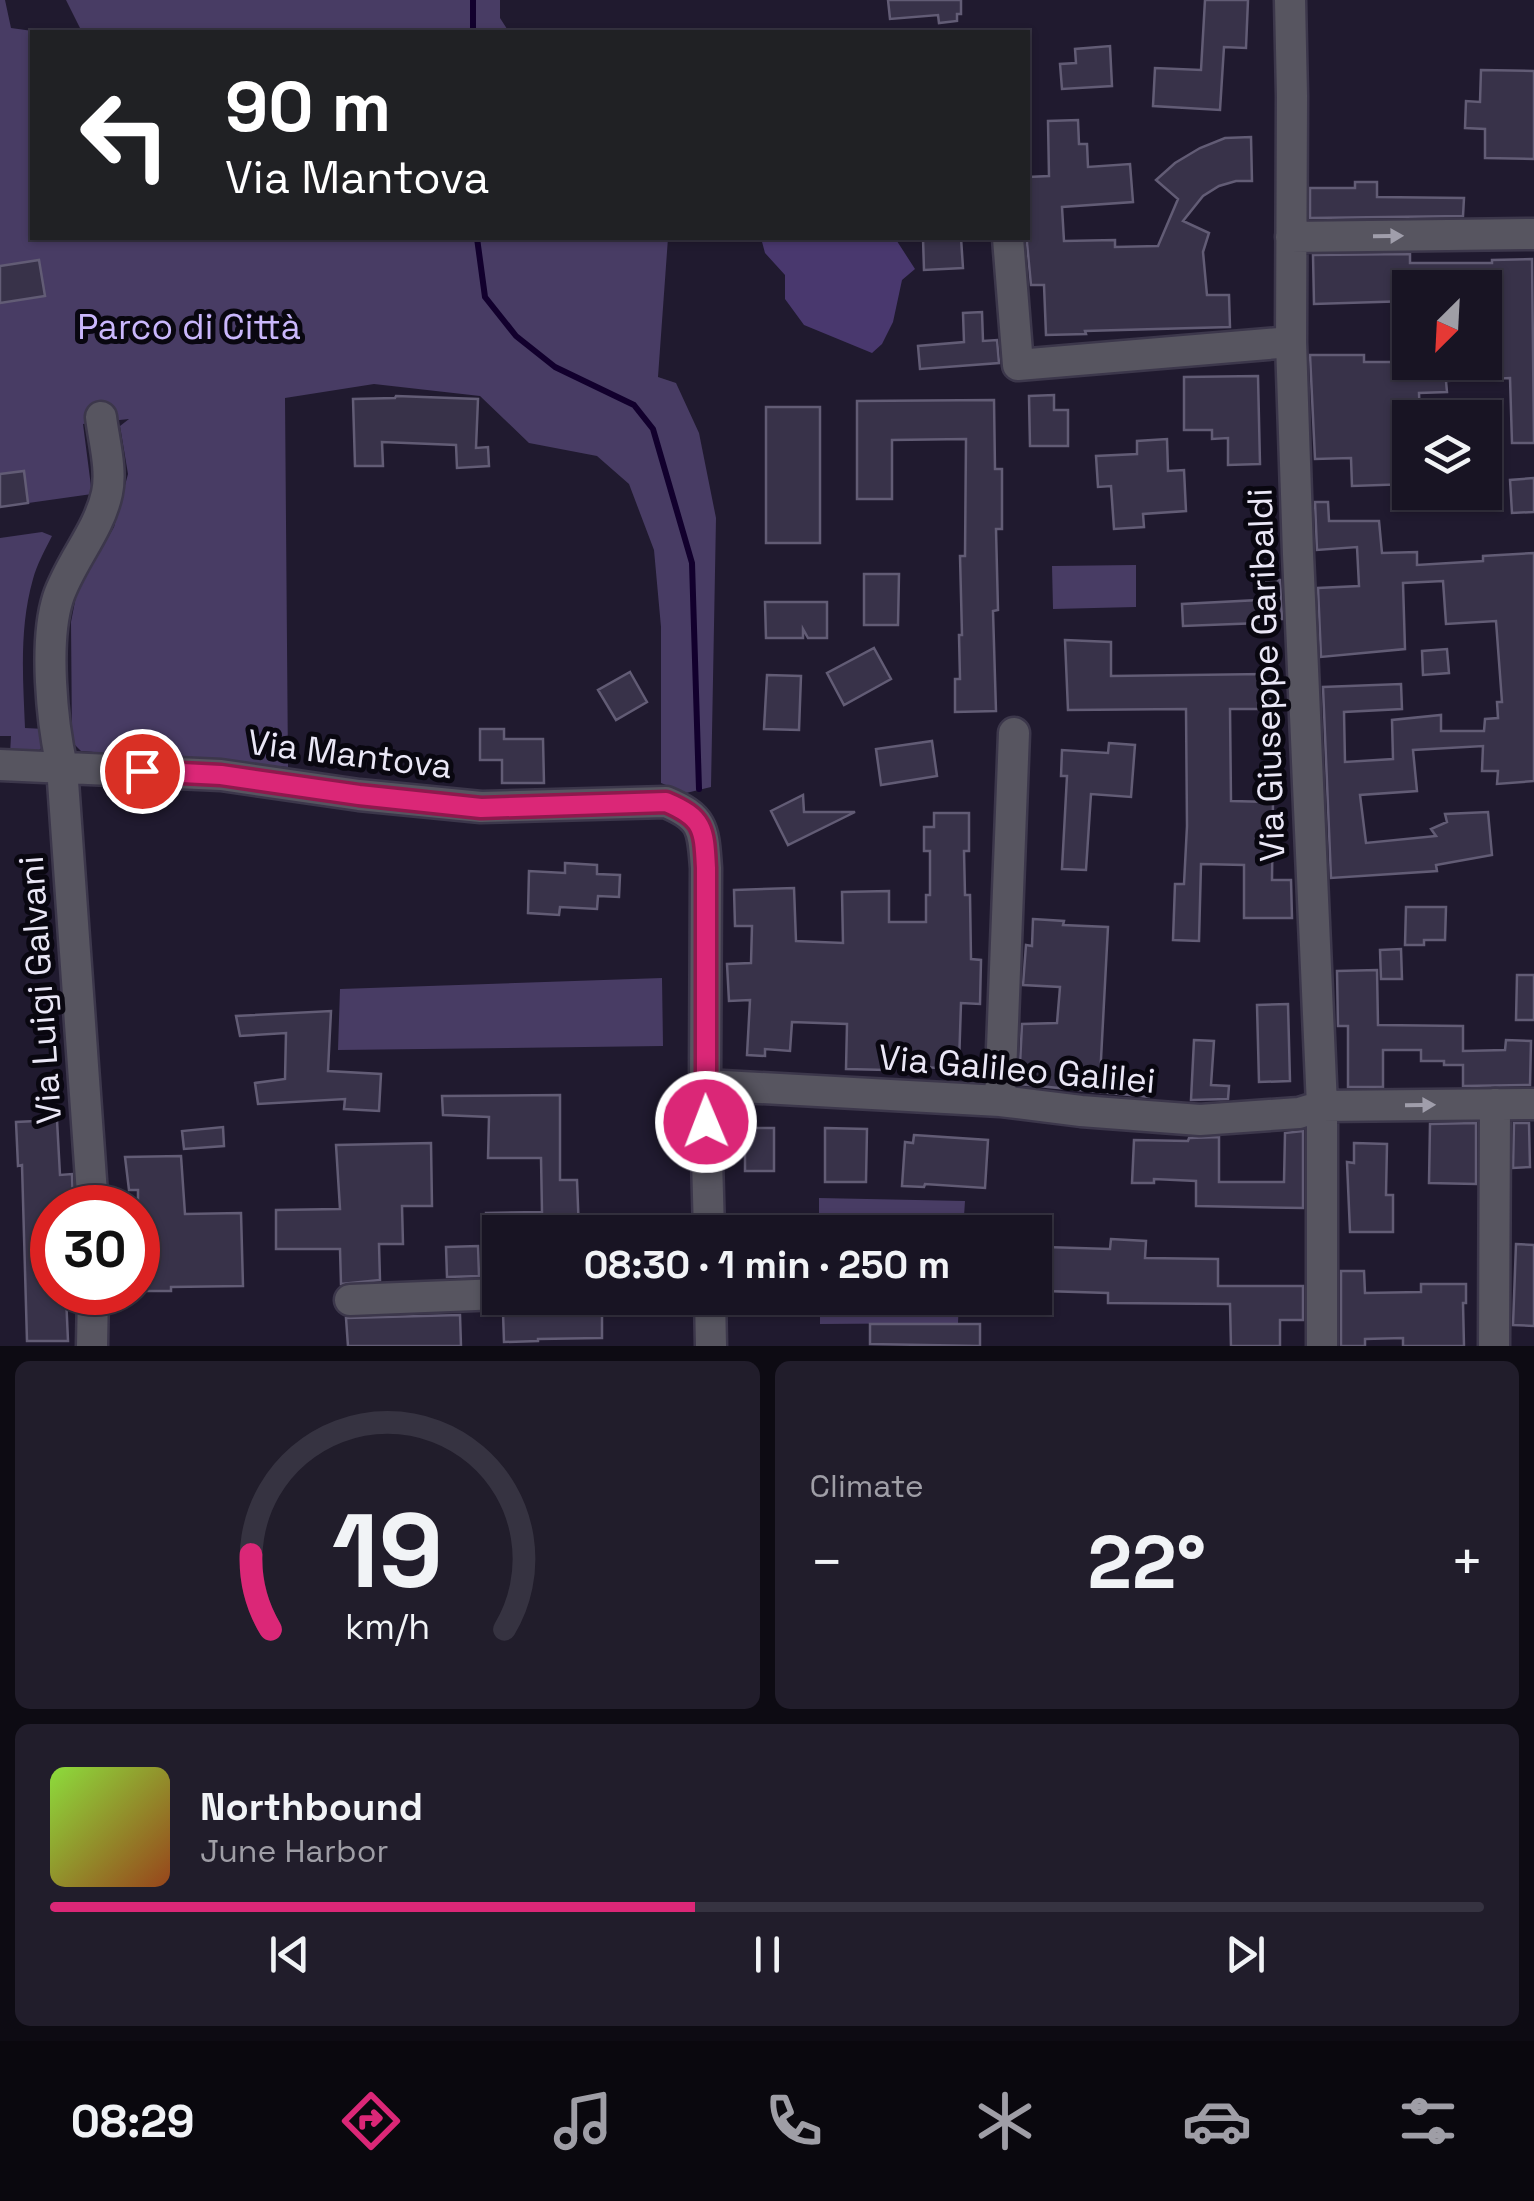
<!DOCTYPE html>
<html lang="en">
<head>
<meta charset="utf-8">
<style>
	:root { --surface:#181423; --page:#211d2b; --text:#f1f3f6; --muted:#9f9ea6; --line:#363341; --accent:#db2777 }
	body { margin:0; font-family:"Space Grotesk",sans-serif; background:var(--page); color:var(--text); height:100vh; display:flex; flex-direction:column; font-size:38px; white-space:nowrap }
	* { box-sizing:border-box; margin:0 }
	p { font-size:32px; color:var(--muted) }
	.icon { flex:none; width:55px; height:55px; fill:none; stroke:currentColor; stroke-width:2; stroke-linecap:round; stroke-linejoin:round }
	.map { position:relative; height:1346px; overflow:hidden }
	.side { display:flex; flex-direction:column; gap:15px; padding:15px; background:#0d0b13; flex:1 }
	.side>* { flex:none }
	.top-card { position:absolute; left:30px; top:30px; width:1000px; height:210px; border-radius:0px; box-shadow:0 2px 8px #0004,0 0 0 2px var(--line); background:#202124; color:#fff; overflow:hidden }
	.needle { width:65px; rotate:204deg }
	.buttons { position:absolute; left:1392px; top:270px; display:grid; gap:20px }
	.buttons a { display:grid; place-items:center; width:110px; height:110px; border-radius:0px; background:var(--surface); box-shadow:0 2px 8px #0004,0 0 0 2px var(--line); font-size:50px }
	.speed { position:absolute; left:30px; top:1185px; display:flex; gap:20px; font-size:50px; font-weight:700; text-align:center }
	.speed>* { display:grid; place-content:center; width:130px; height:130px; border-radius:50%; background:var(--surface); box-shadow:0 2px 8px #0004,0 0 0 2px var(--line); line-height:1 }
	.speed .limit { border:15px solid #d22; background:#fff; color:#111 }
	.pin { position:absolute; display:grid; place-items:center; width:85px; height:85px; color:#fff; margin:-42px; border:5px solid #fff; border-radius:50%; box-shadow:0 2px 10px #0007 }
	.me { position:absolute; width:110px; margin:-55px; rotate:359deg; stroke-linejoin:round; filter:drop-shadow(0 0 8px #0008) }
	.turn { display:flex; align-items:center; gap:35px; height:210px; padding:0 30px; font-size:45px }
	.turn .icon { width:130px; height:130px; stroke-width:2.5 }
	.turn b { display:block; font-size:70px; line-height:85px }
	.big { font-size:75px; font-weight:700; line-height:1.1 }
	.side .tile { flex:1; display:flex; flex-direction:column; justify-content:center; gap:15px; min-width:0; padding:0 35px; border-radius:15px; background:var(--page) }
	.side .dial { align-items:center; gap:0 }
	.dial svg { height:260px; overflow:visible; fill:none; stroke:var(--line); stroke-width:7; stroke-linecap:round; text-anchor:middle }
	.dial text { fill:var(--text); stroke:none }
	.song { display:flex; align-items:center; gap:30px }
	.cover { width:120px; height:120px; border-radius:15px; background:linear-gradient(135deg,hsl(90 70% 55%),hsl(20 70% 35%)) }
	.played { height:10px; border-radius:5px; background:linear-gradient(90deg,var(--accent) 45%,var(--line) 45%) }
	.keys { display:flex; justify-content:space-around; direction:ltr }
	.heat { display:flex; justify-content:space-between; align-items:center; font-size:55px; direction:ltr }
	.side .tiles { flex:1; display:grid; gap:15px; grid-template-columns:1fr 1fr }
	.tile:last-child { grid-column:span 2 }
	.trip { position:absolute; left:482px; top:1215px; width:570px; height:100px; border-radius:0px; background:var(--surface); box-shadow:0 2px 8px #0004,0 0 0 2px var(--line); font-weight:700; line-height:100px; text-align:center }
	.tabs { display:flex; height:160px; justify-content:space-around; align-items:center; background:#0a080e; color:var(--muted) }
	.tabs .icon { width:70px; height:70px }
	.tabs .on { color:var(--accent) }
	.tabs b { font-size:45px; color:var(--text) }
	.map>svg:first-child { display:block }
	.green { fill:#483c64 }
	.forest { fill:#49386e }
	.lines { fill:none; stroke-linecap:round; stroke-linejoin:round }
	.stream { stroke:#12002d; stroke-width:6 }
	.building { fill:#383249; stroke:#625c75; stroke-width:2.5 }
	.minor-casing { stroke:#3c374b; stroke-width:35 }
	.minor { stroke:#575560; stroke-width:30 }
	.oneway { fill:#a09eab }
	.route-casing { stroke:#8e194d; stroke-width:25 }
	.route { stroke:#db2777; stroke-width:18 }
	.labels { text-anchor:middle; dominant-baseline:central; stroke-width:10; stroke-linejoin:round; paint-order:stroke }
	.park-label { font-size:35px; fill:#cab7fc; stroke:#090710 }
	.street-label { font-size:35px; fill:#eae7f6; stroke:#090710 }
</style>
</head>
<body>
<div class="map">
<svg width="1534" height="1346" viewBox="0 0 1534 1346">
	<rect width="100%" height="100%" fill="#201a2f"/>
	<!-- green -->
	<path class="green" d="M0,0h5l6,28 29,4h-8v206h636l-10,139 18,6 23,50 17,85 -5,269 -25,6 -25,-10v-156l-7,-77 -25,-66 -32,-28 -68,-13 -49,-47 -106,-12 -89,14 3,369 -207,-16 -9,-9 -1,-120 6,-31 37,-64 14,-53 -8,-48 9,-7 -46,5 9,70 -92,13z
		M66,0h434v18l9,14h-427z
		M42,532l10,4c-7,14 -15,28 -19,43 -14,49 -10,99 -8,149l20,1 -1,17 -11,9 -23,-1 1,-18h-11v-198z
		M1136,565v42l-83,2 -1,-43z
		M662,978l1,68 -325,4 2,-61z
		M819,1198l146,3 -2,31h-144z
		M820,1298h139l-1,25 -138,1z"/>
	<!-- forest -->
	<path class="forest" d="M761,238h134l20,31 -13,11 -9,42 -11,22 -10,9 -68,-28 -19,-26v-24l-20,-22z"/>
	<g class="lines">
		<!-- stream -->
		<path class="stream" d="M473,32v-32
			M477,238l8,59 31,39 39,31 79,38 19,24 39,134 7,226"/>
	</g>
	<!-- building -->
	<path class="building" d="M888,0h73v14h-4v7l-18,2 -1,-8 -48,4z
		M1205,0h43l-2,48 -22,-1 -4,63 -67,-4 2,-38 46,2z
		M1110,46l2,40 -50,3 -2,-25 16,-1 -1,-14z
		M1481,70l53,1v88l-49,-1v-29l-20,-1 1,-27 14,1z
		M1078,120l1,24h8l1,23 42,-3 3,38 -71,5 2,34 51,-1v7l43,-1 20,-47 -22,-19 19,-17 25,-15 25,-10 26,-1 1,44h-16l-17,5 -16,10 -20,25 26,12 -6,19 4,43h22l1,32 -145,4 1,3 -40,1 -2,-50h-13l-4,-42 1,-66 21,-1 -1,-55z
		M1355,182h22v15l87,1 -1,18 -153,2v-30h45z
		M923,238h38l2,30 -39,2z
		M1410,254v9h82v-3l40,-1 2,184h-22l-2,-65 -64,3 1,11 -28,1 1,25h-10v66l-58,2 -1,-28 -36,1 -5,-104h54v7h121v-34l8,-1 -1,-39h-82v13l-96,3 -1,-49z
		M39,260l6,36 -45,7v-37z
		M982,312l1,29 14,-1 2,23 -79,6 -2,-23 46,-4 -1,-29z
		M1258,376l2,88 -32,1v-27l-16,1v-9h-28v-53z
		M1054,395v15h14v36h-38l-1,-50z
		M396,396l82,3 -2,49 12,-1 1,19 -32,2 -1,-23 -74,-3 1,24h-28l-2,-67 42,-1z
		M994,400l1,69h7v60h-6l2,81 -5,1 3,100 -41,1v-33h5l-1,-44h3l-2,-79h5l1,-117 -74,1v59h-35v-98z
		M766,407h54v136h-54z
		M1167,439l1,32 16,-1 2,41 -43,3 1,13 -30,2 -3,-43 -13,1 -2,-31 41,-2v-13z
		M24,471l4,32 -28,4v-33z
		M1534,478v34l-22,1 -2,-33z
		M1315,502h13l1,19h50l3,32 35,-1v13l66,-4v-5l51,-3v228l-37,3 1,-13h-16l1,-25 -70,4 4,41 -57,4 6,48 70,-7 -5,-7 16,-7 -2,-8 43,-2 4,43 -56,10 1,6 -106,7 -8,-191 78,-3 1,25 -58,3 1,50 48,-3 -1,-39 49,-5v16h43l1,-12 13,-1 -1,-16h5l-6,-81 -50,3 -3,-43 -40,2 2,66 -84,8 -3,-69 41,-2 -2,-39 -40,3z
		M864,574h35l-1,51h-34z
		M1280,580l2,39 -22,1v3l-77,3 -1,-22 76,-4 -1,-19z
		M765,602h62v36h-19l-5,-9v9h-37z
		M1065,640l46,2v34l154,-2 1,14h4v21h-40l1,92 42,1 -1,78h19l1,38h-48v-53l-43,-1 -2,77 -26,-1 2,-56h9l3,-58 -1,-117 -118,1z
		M874,648l17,31 -47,26 -17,-32z
		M1447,649l2,24 -26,2 -1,-24z
		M630,672l17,30 -31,18 -18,-30z
		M767,675l34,1 -2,54 -35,-1z
		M480,729h24v10h39l1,44h-42v-23h-22z
		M932,741l5,35 -56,9 -5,-36z
		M1109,743l26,2 -4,52 -40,-3 -5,76 -24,-1 5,-93h-6l1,-26 46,3z
		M803,795l1,17h51l-67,33 -17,-34z
		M934,813h35v38h-5l1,44h5l1,64 10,1 -1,44 -19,-1 -2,61h-21v4l-51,-3v5l-41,-1 1,-45 -55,-2 -2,29 -25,-2v7l-18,-1 3,-55 -21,1 -2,-37 24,-1 1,-37h-17l-1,-36 60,-2 2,53 47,2 -1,-51 47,-1v31h37v-27h4v-44h-6v-24h10z
		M565,863l32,2v9l23,1 -1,22 -21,-1 -1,13 -37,-2 -1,8 -31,-2 1,-42 36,2z
		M1406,907h40l-1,33h-21v5h-19z
		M1033,919l31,2 -1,4 45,2 -8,151 51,10 -2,9 -130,-13 3,-60 35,-1 3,-36 -37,-2 3,-40 6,1z
		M1401,949l1,30h-21l-1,-29z
		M1377,970l1,55 85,1v25l42,-1 1,-10 25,1 -1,44 -67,1v-21h-19v-4h-23v-11h-38v37h-35v-61h-10l-1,-55z
		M1517,975h17v45h-18z
		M1288,1004l2,77 -31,1 -2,-77z
		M331,1011l-3,60 53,3 -2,37 -35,-2 1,-10 -87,5 -3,-21 30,-4 1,-46 -46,3 -4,-20z
		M1194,1040l20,1 -3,44 18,1 -1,13 -37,1z
		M560,1095v85h17l2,52h-93v-19l56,-1 -1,-54h-53l1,-41 -46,-2 -1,-19z
		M57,1120l3,55 12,-1 1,34h-21v88h14l2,45h-41l-5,-176 -4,1 -2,-44z
		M1476,1123v61l-47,-1 1,-59z
		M1514,1123h15l1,44 -17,1z
		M223,1127l1,19 -40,3 -2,-18z
		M745,1128h29v43h-29z
		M825,1128l42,1 -1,53h-41z
		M1303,1131v77l-107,-2v-25l-42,-2v4h-22l2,-43 54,1 1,-3 30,-1v45h65l1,-49z
		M914,1135l74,5 -3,48 -60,-4 -1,3 -22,-1 3,-44 8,1z
		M431,1143l1,63h-30l1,38h-24l1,36 -39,4 -1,-35h-64v-39l64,-1 -4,-64z
		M1354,1143l33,1 -1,51h7v37h-43l-3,-70 7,1z
		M181,1156l4,58 56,-1 2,73 -72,1v4h-33v-101h-9l-4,-33z
		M1111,1239l35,2 -1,17 73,1v27h85v34h-23v26h-49l-1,-42 -122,-1v-10l-63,-2 1,-44 64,2z
		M1516,1244l18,1v81l-21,-1z
		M478,1246l1,30 -32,1 -1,-30z
		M1341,1271h23l1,22 56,-1v-8h45v19h-3l1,43h-61v-8l-38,1v7h-24z
		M558,1302h35v12h9v24l-64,1v2l-34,1 -1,-30 10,-5 45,-2z
		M460,1315l1,31h-113l-2,-28z
		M870,1324h110v22l-110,-2z"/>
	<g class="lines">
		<!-- minor casing -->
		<g class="minor-casing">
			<path id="minor" d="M1290,0l2,96 -1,246 7,212 24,552v240
				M1291,237l243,-3
				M1008,238l10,127 273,-23
				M0,765l221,10 138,20 122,12 185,-5c38,16 37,27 40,66l-1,217 4,147
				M705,1085l295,16 81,10 119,9 99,-7 23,-7 212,-2
				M1000,1101l14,-368
				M93,1208l-31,-441c-10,-45 -18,-125 -4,-169 12,-36 41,-67 49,-105 5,-23 -3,-52 -6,-76
				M710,1298l1,48
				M350,1300l150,-6
				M92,1346l1,-54
				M1494,1346l1,-242"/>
		</g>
		<!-- minor -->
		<use href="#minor" class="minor"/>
	</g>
	<!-- one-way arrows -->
	<defs><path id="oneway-solid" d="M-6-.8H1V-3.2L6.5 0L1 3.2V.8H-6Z" transform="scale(2.5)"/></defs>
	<g class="oneway">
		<use href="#oneway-solid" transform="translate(1388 236) rotate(-1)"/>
		<use href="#oneway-solid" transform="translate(1420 1105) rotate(-1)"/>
	</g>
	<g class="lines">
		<!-- route casing -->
		<g class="route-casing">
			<path id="route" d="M142,771l79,4 138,20 122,13 185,-6c38,16 38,27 40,66v254"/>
		</g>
		<!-- route -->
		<use href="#route" class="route"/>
	</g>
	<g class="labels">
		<!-- park labels -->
		<g class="park-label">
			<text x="189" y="327">Parco di Città</text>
		</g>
		<!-- street labels -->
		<g class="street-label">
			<text transform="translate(1266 675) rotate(-92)">Via Giuseppe Garibaldi</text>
			<text transform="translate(350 754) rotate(7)">Via Mantova</text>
			<text transform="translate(40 990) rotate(-94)">Via Luigi Galvani</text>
			<text transform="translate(1017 1069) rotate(5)">Via Galileo Galilei</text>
		</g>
	</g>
</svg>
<div class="buttons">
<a><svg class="needle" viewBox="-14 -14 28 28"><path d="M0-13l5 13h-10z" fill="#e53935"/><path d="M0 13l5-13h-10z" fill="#9f9ea6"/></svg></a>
<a><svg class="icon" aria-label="layers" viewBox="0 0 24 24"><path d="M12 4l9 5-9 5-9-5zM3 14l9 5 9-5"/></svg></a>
</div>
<div class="speed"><div class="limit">30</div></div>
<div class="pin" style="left:142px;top:771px;background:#d93025"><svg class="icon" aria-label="arrive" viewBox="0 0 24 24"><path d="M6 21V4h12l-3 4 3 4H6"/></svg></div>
<svg class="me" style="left:706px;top:1122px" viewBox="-20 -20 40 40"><circle r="17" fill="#db2777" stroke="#fff" stroke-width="3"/><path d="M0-11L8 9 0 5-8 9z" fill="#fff"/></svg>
<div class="trip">08:30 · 1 min · 250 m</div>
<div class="top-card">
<div class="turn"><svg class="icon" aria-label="left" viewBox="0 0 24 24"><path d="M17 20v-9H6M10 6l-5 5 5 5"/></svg><div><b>90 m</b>Via Mantova</div></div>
</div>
</div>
<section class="side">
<div class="tiles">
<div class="tile dial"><svg viewBox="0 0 100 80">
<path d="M14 69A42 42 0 1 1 86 69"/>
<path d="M14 69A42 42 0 0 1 8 46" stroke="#db2777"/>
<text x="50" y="56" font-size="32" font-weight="700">19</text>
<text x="50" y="72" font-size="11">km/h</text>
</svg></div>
<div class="tile"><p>Climate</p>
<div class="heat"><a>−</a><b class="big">22°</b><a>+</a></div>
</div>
<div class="tile">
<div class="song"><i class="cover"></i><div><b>Northbound</b><p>June Harbor</p></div></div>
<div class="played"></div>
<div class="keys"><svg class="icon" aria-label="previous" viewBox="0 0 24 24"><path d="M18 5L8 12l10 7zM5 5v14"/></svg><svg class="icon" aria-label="pause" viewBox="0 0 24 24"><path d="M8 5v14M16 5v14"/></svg><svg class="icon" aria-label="next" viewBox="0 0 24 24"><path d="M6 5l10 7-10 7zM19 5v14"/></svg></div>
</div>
</div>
</section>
<nav class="tabs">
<b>08:29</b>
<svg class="icon on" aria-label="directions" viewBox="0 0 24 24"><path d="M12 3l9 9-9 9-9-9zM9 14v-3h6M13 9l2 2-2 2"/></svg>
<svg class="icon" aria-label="music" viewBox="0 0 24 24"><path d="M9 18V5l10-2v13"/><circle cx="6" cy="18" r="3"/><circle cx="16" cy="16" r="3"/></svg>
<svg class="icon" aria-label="phone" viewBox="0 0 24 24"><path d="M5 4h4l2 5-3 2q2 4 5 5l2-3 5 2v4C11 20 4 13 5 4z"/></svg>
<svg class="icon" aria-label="climate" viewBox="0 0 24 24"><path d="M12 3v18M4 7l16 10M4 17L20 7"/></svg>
<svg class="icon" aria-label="car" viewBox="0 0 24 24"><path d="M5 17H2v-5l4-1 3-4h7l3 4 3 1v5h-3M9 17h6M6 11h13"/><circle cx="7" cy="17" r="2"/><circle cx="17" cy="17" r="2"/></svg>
<svg class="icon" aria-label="filters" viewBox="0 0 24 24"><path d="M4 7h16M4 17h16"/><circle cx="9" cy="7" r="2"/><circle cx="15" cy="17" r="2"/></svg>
</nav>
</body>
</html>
